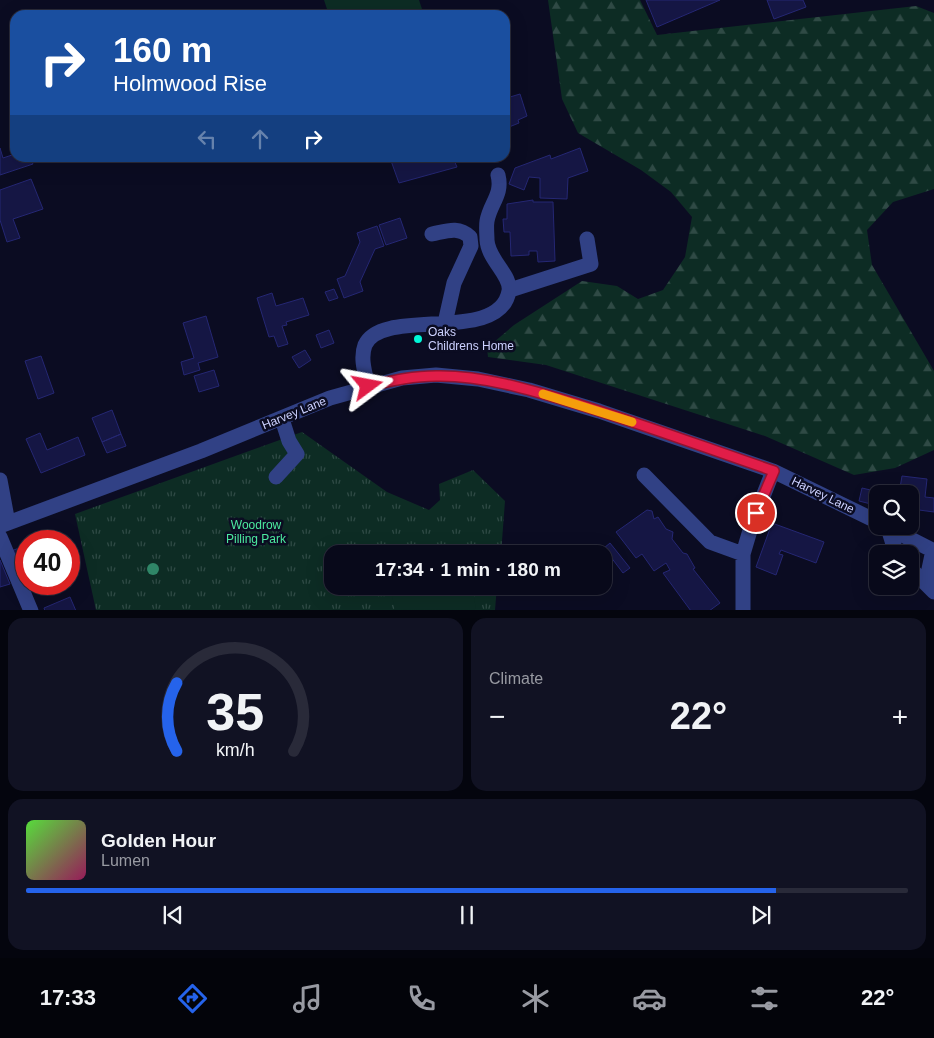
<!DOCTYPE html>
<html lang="en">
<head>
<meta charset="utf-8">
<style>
	:root { --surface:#08091a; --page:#111223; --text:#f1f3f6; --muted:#989aa2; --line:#292a39; --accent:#2563eb }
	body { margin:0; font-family:Arial,sans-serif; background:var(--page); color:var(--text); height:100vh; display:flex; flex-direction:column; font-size:19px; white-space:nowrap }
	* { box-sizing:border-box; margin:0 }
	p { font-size:16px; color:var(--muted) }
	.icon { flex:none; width:28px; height:28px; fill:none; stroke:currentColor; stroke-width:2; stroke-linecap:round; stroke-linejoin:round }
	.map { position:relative; height:610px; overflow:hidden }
	.side { display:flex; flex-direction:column; gap:8px; padding:8px; background:#04050e; flex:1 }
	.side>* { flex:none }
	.guide { position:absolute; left:10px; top:10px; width:500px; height:152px; border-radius:15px; box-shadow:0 5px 20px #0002,0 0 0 1px var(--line); background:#1a4fa0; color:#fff; overflow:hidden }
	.fabs { position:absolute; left:869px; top:485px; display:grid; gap:10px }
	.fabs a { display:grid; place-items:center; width:50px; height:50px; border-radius:10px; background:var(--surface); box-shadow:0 5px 20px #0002,0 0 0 1px var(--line); font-size:25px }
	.speed { position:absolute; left:15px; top:530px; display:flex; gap:10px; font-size:25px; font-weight:700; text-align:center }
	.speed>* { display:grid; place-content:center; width:65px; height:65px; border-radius:50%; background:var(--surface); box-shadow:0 5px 20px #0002,0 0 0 1px var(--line); line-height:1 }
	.speed .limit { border:8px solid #d22; background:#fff; color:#111 }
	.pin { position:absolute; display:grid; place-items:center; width:42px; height:42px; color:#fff; margin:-21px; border:2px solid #fff; border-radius:50%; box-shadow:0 1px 5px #0007 }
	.me { position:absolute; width:55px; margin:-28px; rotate:77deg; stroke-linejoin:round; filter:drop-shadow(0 0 4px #0008) }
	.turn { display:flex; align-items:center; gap:18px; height:105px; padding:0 20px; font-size:22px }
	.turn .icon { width:65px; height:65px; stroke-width:2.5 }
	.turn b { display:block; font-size:35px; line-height:42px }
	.lanes { display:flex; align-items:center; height:48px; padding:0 20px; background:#0003; justify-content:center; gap:25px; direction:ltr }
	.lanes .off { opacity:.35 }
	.big { font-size:38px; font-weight:600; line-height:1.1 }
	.side .widget { flex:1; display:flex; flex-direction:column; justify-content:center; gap:8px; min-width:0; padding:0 18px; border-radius:15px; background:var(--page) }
	.side .dial { align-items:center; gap:0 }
	.dial svg { height:130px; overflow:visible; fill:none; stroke:var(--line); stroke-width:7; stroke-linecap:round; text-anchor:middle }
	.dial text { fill:var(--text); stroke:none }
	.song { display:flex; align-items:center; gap:15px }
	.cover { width:60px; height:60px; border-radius:8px; background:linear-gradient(135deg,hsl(110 70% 55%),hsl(330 70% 35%)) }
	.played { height:5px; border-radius:2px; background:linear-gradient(90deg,var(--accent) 85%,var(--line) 85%) }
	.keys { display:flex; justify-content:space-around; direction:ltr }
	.heat { display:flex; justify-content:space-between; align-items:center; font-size:28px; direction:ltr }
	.side .tiles { flex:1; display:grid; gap:8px; grid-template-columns:1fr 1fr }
	.widget:last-child { grid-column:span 2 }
	.trip { position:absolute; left:324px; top:545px; width:288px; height:50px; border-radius:15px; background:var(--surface); box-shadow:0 5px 20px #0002,0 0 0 1px var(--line); font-weight:600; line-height:50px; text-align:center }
	.tab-bar { display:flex; height:80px; justify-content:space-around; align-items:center; background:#03040a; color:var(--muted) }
	.tab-bar .icon { width:35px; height:35px }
	.tab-bar .current { color:var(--accent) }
	.tab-bar b { font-size:22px; color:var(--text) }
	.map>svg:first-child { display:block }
	.forest { fill:url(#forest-firs) }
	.park { fill:url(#park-tufts) }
	.garden { fill:#0d2c24 }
	.building { fill:#151644; stroke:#252773 }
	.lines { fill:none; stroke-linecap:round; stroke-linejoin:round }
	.minor { stroke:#314185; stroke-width:15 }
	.tree { fill:#2f8667 }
	.route-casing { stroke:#92132f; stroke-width:12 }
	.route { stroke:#e11d48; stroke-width:9 }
	.slow { stroke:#f59e0b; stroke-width:9 }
	.poi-dot { fill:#00f7d8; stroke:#0b0c22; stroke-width:2 }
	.labels { text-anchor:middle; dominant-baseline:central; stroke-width:5; stroke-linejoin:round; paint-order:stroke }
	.poi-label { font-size:12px; fill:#ccd1ff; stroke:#0b0c22; text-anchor:start }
	.street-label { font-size:12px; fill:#ccd1ff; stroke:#0b0c22 }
	.park-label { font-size:12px; fill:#4cea9f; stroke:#0b0c22 }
</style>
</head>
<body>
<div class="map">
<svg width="934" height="611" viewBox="0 0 934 611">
	<defs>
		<pattern id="forest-firs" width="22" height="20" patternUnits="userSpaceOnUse" patternTransform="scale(1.25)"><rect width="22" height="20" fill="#0d2c24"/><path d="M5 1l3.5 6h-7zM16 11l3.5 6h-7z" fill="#2f4a45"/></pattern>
		<pattern id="park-tufts" width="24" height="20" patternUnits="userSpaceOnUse" patternTransform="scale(1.25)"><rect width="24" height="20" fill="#0d2c24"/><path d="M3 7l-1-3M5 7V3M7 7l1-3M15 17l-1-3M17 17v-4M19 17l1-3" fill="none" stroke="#2f4a45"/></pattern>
	</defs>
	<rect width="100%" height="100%" fill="#0b0c22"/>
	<!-- forest -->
	<path class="forest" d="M548,0h92l17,35 259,-29 18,7v176l-41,13 -26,28 5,35 62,106v79l-39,18 -41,7 -89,-39 -219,-71 -58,-8 -1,-9 27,-23 68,-44 35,5 21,13 25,-9 22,-33 7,-40 -21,-25 -30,-22 -63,-37 -16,-34z"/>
	<!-- park -->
	<path class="park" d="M302,432l85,60 42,18 11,-10 -1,-16 34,-14 32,31 -4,53h-169v32h165l-2,24h-399l-21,-96z"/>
	<!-- garden -->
	<path class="garden" d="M324,0h95l5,15h-95z
		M390,586h82l4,23 -81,1z"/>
	<!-- building -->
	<path class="building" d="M646,0h74l-63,27z
		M767,0h36l3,7 -32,12z
		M509,94l1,3 10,-3 7,22 -9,4 1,3 -10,4 -2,-4 -2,1v-29z
		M0,148l3,10 12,-4v4h15l3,6 -33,11z
		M580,148l8,23 -20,7 -1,21 -27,-1v-20l-11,-1 -5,13 -15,-6 6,-16 35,-13 1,4z
		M390,158h63l4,9 -58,16z
		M31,179l12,30 -30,10 7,19 -13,4 -7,-22v-30z
		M533,200v2h20l2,59 -17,1 -1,-11h-8v4l-18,1 -1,-24h-6l-1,-13h4v-15z
		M400,218l7,20 -21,7 -7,-20z
		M377,226l7,20 -9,3 -15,33 3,9 -19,7 -7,-19 8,-3 15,-34 -3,-9z
		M334,289l4,9 -9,3 -4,-9z
		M272,293l4,13 27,-8 6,17 -23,7 1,3 -5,1 6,18 -10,3 -4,-11 -5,1 -12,-39z
		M206,316l12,41 -20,6 2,7 -16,5 -3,-13 13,-4 -11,-35z
		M329,330l5,13 -13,5 -5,-13z
		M414,336h7v6l-6,1z
		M305,350l6,10 -12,8 -7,-11z
		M41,356l13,37 -16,6 -13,-38z
		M214,370l5,16 -20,6 -5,-16z
		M112,410l9,24 -19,8 -10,-24z
		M40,433l7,17 31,-13 7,18 -44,18 -15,-34z
		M121,434l5,12 -19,7 -5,-11z
		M902,476l25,3 -2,18 9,1v14l-15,-2v5l-9,-1v-20h-11z
		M862,488l17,4 -4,13 -16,-4z
		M647,510l5,1 2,8 4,-2 8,12 7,3 -1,7 11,14 4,1 8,14 -2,1 27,34 -11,8h-18l-28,-38 7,-3 -4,-7 -12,8 -12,-17 -6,4 -20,-26z
		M772,523l52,19 -8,21 -35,-13 -2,4 4,1 -7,20 -20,-8z
		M57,534l3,7h-30l15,-6 1,3z
		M26,543v38l-15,-30 11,-4 -1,-2z
		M610,543l20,25 -7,5 -19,-25z
		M0,560l10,24 -10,3z
		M70,597l6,14h-31l-1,-3z"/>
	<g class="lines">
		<!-- minor -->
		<path class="minor" d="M432,234c15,-3 26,-8 38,3l1,9 -17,37 -9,40
			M510,290l81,-26 -4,-25
			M368,386c-3,-13 -8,-28 -3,-41 17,-39 135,0 144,-54 3,-15 -21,-31 -22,-51 0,-5 -1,-13 0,-19 3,-18 16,-26 11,-46
			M644,475l66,67 33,12
			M276,477l21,-23 -8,-13 -7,-22
			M0,480l8,43
			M0,526l201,-75 129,-53 72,-20 34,-3 42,4 51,11 70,21 174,60 105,51
			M885,526l49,25
			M888,528l5,16 6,10
			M0,537l31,74
			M910,568l24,24
			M933,591l-4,-22 4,-19
			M743,611v-57l8,-27 22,-56"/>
	</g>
	<!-- trees -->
	<circle class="tree" cx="153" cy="569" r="6"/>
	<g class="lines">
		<!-- route casing -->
		<g class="route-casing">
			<path id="route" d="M368,386c23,-5 44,-10 68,-10 48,-1 98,15 144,29 65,20 129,44 194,66l-18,42"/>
		</g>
		<!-- route -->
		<use href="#route" class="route"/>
		<!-- slow -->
		<path class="slow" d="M543,394l89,28"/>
	</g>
	<!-- markers -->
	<circle class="poi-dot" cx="418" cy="339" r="5"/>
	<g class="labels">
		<!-- poi labels -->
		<g class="poi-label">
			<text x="428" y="332">Oaks<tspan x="428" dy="14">Childrens Home</tspan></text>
		</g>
		<!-- street labels -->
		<g class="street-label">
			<text transform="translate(294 413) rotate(-22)">Harvey Lane</text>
			<text transform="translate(823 495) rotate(26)">Harvey Lane</text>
		</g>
		<!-- park labels -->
		<g class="park-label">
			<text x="256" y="525">Woodrow<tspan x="256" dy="14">Pilling Park</tspan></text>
		</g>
	</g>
</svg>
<div class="fabs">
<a><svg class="icon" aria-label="search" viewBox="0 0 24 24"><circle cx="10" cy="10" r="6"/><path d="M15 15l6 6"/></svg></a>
<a><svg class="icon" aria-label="layers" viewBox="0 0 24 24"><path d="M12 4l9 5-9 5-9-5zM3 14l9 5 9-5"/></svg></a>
</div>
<div class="speed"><div class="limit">40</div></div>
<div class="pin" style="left:756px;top:513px;background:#d93025"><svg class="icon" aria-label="arrive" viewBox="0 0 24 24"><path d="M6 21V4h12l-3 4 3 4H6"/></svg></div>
<svg class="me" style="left:368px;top:386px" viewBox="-20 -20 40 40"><path d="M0-17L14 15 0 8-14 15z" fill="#e11d48" stroke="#fff" stroke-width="4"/></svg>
<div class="trip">17:34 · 1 min · 180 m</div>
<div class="guide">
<div class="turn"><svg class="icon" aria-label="right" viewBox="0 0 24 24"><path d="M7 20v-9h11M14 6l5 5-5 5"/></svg><div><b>160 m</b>Holmwood Rise</div></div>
<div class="lanes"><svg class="icon off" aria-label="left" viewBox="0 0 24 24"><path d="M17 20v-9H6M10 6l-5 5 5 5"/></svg><svg class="icon off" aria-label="ahead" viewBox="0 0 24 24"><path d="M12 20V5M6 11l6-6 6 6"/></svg><svg class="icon" aria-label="right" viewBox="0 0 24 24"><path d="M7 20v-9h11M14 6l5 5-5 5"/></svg></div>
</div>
</div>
<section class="side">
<div class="tiles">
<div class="widget dial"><svg viewBox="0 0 100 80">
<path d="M14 69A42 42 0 1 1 86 69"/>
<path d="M14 69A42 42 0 0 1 14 27" stroke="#2563eb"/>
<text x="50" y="56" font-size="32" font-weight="700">35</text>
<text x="50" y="72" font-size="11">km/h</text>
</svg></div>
<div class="widget"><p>Climate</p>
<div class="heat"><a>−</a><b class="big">22°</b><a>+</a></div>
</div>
<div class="widget">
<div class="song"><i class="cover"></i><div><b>Golden Hour</b><p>Lumen</p></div></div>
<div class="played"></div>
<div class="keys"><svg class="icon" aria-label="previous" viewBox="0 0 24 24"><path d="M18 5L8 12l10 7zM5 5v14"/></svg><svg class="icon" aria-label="pause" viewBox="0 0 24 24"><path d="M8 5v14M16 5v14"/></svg><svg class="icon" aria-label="next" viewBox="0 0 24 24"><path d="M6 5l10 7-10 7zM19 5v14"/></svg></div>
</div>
</div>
</section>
<nav class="tab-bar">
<b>17:33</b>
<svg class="icon current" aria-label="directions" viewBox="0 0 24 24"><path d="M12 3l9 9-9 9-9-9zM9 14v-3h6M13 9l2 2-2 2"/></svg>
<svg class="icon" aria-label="music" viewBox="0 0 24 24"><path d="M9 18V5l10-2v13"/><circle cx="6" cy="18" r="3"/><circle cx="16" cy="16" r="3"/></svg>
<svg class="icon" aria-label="phone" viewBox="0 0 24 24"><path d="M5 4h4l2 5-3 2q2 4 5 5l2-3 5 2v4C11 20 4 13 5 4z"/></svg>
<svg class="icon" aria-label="climate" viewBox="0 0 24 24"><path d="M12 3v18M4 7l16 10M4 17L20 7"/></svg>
<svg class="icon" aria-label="car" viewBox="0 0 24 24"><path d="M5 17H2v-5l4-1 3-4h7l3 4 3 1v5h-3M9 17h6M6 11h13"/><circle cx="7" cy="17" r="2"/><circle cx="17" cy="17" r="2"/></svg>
<svg class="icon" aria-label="filters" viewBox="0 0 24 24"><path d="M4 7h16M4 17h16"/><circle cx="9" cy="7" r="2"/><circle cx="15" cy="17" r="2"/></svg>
<b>22°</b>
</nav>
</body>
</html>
